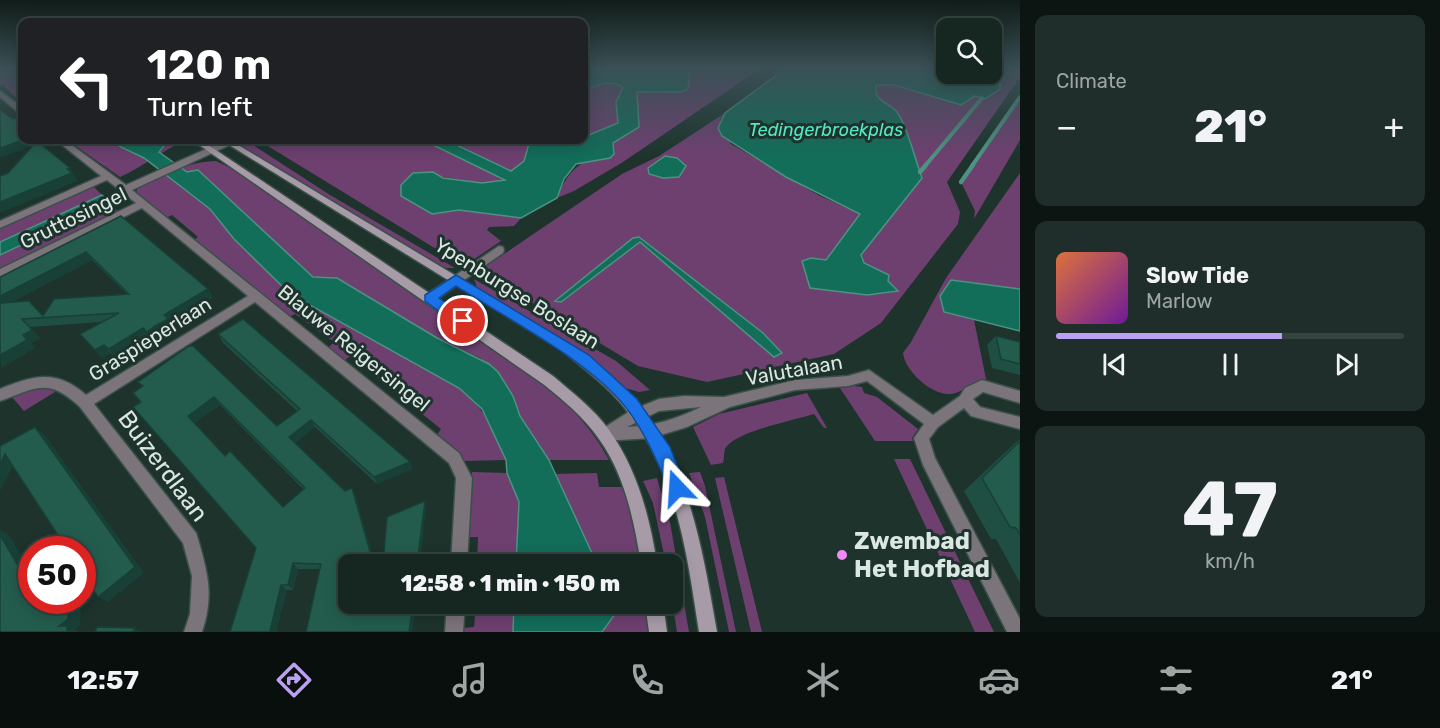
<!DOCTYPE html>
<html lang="en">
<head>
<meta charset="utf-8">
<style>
	:root { --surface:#162621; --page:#1f2e2a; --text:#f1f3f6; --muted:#9ea5a5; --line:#35433f; --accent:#bca0f2 }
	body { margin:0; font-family:Rubik,sans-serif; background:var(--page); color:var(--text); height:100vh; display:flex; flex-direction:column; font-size:22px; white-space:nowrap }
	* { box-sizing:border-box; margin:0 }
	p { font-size:20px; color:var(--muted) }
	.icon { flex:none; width:33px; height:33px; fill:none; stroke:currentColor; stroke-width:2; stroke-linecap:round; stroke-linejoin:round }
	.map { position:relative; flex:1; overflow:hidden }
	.sheet { display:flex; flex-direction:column; gap:15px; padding:15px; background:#0c1512; width:420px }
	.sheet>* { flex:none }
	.top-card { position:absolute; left:18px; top:18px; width:570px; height:126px; border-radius:12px; box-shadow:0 3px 15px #0003,0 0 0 2px var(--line); background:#202124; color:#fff; overflow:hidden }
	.buttons { position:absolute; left:936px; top:18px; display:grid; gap:12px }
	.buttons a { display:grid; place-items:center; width:66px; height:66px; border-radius:12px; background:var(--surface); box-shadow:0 3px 15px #0003,0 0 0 2px var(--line); font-size:30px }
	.speed { position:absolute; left:18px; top:536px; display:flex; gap:12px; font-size:30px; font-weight:700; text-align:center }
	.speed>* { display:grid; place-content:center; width:78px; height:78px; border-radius:50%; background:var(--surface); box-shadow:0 3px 15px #0003,0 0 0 2px var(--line); line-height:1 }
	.speed .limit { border:9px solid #d22; background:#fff; color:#111 }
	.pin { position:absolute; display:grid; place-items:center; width:51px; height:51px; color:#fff; margin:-26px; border:3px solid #fff; border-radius:50%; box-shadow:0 2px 6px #0007 }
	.me { position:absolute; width:66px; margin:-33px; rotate:340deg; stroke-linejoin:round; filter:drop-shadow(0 0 4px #0008) }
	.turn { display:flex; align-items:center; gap:21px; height:126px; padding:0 30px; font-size:27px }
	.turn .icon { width:78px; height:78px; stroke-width:2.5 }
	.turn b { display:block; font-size:42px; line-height:51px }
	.big { font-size:45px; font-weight:800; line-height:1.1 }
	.sheet .tile { flex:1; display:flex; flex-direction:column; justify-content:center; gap:9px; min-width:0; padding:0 21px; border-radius:12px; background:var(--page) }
	.sheet .dial { align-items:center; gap:0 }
	.dial b { font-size:78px; line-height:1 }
	.song { display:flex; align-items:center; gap:18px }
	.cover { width:72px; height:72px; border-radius:9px; background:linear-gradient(135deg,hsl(20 70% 55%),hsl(280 70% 35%)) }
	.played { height:6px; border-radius:3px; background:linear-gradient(90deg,var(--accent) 65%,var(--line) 65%) }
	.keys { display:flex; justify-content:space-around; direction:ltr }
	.heat { display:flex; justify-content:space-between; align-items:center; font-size:33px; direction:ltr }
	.trip { position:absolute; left:338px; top:554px; width:345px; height:60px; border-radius:12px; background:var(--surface); box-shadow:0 3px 15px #0003,0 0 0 2px var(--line); font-weight:800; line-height:60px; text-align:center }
	.tabs { display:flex; height:96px; justify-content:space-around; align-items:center; background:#090f0d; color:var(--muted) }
	.tabs .icon { width:42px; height:42px }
	.tabs .current { color:var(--accent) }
	.tabs b { font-size:27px; color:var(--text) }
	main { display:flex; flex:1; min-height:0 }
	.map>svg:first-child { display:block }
	.green { fill:#6e4070 }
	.water { fill:#126d59; stroke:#4e9282; stroke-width:1.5 }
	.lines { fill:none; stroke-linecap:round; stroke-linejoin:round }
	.stream-far1 { stroke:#4e9282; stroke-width:4 }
	.stream { stroke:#4e9282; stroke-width:4.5 }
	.minor-casing { stroke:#3b5049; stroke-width:3 }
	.secondary-casing { stroke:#3b5049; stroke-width:3 }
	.minor { fill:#7b747b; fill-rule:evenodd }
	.secondary { fill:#a69ba7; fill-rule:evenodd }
	.wall { fill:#1e4f42; fill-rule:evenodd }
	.shaded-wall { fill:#184036 }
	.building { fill:#235c4d; stroke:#184036; stroke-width:1.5; fill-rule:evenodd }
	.route { fill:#1a73e8; stroke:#114b97; stroke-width:1.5 }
	.poi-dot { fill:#f08bf6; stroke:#1d332c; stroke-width:2 }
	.labels { text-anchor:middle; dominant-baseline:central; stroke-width:6; stroke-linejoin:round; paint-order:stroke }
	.far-water-label { font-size:18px; font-style:italic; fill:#52e9c5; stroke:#1d332c }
	.street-label { font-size:20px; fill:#dae7e3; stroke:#1d332c }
	.near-street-label { font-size:24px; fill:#dae7e3; stroke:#1d332c }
	.near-poi-label { font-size:24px; font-weight:bold; fill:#dae7e3; stroke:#1d332c; text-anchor:start }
</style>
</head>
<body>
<main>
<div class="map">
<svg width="1020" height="632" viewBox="0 0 1020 632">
	<rect width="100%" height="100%" fill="#1d332c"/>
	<!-- green -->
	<path class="green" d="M0,68h15l7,4v32l-19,-19 -3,1z
		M682,68h79l-138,94 -49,29 -17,7c15,-36 24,-34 57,-49l-2,-6 27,-16 -2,-35 21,1 30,-22z
		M1012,68h8v9l-73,105 13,30 -2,12 -77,99 -47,31 -127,28 -69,-16 -159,-95 143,-97 37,-18 66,-43 -5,7 11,24 87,51 42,19 -34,46 -15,-2 56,37 31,-4 -10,-10 1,-6 -25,-12 -4,-8 62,-77c-6,-16 -16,-54 -25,-66 -8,-10 -25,-11 -21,-28l18,1 67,20 14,-9 10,3 9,-6z
		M603,84h14l6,5 -7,13 2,21 -34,14 2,-43 1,-4z
		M1020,100v40l-46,79 1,-8 -13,-27z
		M67,140h39l14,8 47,-6 -3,-2 20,1c-23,10 -41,26 -64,36z
		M229,140h16l85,55 125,73h-10z
		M258,140h165l82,40 -23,3 -45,-7 -36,20 30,18 28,-4 62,8 -7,8 -25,1 -2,3 14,11 -37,25z
		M446,140h84l-6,21 -13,10z
		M216,161l27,13c61,42 122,84 184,126 65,45 144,88 182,160h-60l-29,-44 -7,-20 -33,-38 -43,-20 -105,-61h-19l-115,-107 -27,9 39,30 24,30 56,55 169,94c28,22 33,41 47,72l-43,1 -26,-26 4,-6 -91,-73 -7,6 -15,-14 6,-6 -39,-28 -6,3 -95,-77 4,-3 -26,-22 -6,3 -30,-23 1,-6c22,-14 53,-28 79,-28z
		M1020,173v116l-69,-9 -7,32 30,8 13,64c-20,-4 -21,8 -36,10 -19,2 -46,-23 -48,-41l8,-11 35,-64z
		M94,187l8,8 -102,47v-13z
		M110,203l9,10 -119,58v-16z
		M474,279l142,82 34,29 -11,2 -14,-4 -41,-35 -107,-66z
		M854,386l8,1 2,6 13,4 41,32 -6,9 1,3h-38l-35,-53z
		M39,387l10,1 6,4 -31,19 -13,-15z
		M807,393l20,35h-3l-10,-14c-19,6 -81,18 -89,35 -1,4 -1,10 -2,14l-12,2 -18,-38 26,-13z
		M894,459h16l84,173h-19z
		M472,472l35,1 12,29 -3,62h-39l1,-27h-9z
		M700,472l5,14 31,146h-7l-24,-115 -16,-44z
		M597,473l2,14h25l17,77h-44l-42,-90z
		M724,477l38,155h-11l-36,-154z
		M657,478l13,44 19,110h-12l-5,-32v-36h-6l-13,-61 -10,-22z
		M476,603h38l-1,29h-49v-4l10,-1z
		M617,603h30l3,29h-48l16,-22z"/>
	<!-- water -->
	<path class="water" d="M584,68h98l8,6 -2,15 -7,3h-44l2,35 -26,16 1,11 -4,4 -34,6 -12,15 -7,19 -36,20 -62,-8 -27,4 -31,-18v-11l12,-12 20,-1 10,6 39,5 23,-3 -82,-40h23l65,31 13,-10 6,-21h54v-3l34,-14 -2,-21 7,-14c-10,-9 -25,-4 -36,2l-3,24z
		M786,68h160v6h46v-6h20l-12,14v7l-15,10 -10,-3 -14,9 -67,-20h-18c-3,17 13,17 21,27 11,15 18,48 25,66l-61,77 3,8 25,12 -1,6 10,10 -31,4 -57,-7 -8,-27 9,-3 15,2 34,-46 -74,-37 -64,-41 -4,-8 7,-15z
		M106,140h58l3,2 -8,10 28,20 11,-2 115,107 24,1 100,60 52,26 9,8 15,24 7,20 29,44 48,104h-81l3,-62 -12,-29 -1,-13 -24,-51 -23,-21 -169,-94 -56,-55 -24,-30 -66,-51z
		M665,156l12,2 9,8 -7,11 -16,1 -14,-4 -1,-6z
		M102,195l8,8 -110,52v-13z
		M639,237l124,96 19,20 -8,4 -134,-115 -79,60 -6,-1 78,-63z
		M951,280l69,9v42l-76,-19 -4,-16z
		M514,603h103l1,7 -16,22h-89z"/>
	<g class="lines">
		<!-- stream-far1 -->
		<path class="stream-far1" d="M925,166l57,-68
			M972,166l48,-69"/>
		<!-- stream -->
		<path class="stream" d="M920,172l6,-7
			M961,182l12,-17"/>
		<!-- minor casing -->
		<g class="minor-casing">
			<path id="minor" d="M0,91l22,16v6h-3l-19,-16z
				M56,140h9l61,45 100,-45h6v4l-100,46 327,263 13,25 -5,86h-16l5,-86 -7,-15 -194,-161 -161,102 102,129 2,6c10,35 16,57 4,93h-18l6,-18 2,-38 -9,-33 -103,-136c-32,-30 -43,-19 -80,-6v-12c33,-14 57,-20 86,6l162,-99 -106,-88 -142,70v-9l136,-66 -29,-23 -107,48v-7l101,-45z
				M499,246l4,1 1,3 -1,3 -69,48h-8l-2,-3 2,-3z
				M869,370l64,45 27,-19 5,-8 17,-8 38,11v12l-37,-11 -10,7 7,8 40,10v12l-49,-13 -7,-8 -26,19 -9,12 6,19 85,161v13h-13l-84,-167 -9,-27 10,-14 -57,-43 -19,5 -53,4 -65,17 -43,20 -36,11 -47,3 -5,-2 -2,-4 2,-4 31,-20 29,-12 25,-3 40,1 71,-17 53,-4zM701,407c-24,12 -47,19 -74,20l32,-16z
				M447,603h18l-2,29h-18z"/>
		</g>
		<!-- secondary casing -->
		<g class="secondary-casing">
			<path id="secondary" d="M192,140h9l352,236c20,17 41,33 56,54 28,39 41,87 48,134h-16c-7,-43 -16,-89 -42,-125 -15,-22 -36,-39 -56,-55z
				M221,140h9l341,205c24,17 47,34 65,57 54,64 67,151 81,230h-18c-12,-77 -22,-159 -72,-221 -18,-24 -42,-41 -64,-60z
				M645,603h18l4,29h-18z"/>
		</g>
		<!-- minor -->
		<use href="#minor" class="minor"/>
		<!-- secondary -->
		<use href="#secondary" class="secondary"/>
	</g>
	<!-- wall -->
	<path class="wall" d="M121,216l87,73 5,9 -42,25 2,4 -12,8 -8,5 -4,-4 -34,21 -4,-4 -9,5 -22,-24 22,-12 -72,5 10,11 -9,5 4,5 -34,20 -1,-91zM92,260l35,34 -84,22 -31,-14z
		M218,334l192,128 2,7 -35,15 -62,-57 -20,16 50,48 7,-3 3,7 20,69h-27v25l-4,21h28l44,-7 -4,29h-106l14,-63h-22l-5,21h-6l-11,41 2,1h-48l26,-84 -116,-146 2,-15 -4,-5 51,-36 88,80 20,-15 -74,-68zM220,405l83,84 -20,18 -58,-51 -31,-33z
		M996,336l24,6v33l-28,-7 -5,-23z
		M1020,439v144l-24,-44h-5l-27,-48 50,-47z"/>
	<!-- shaded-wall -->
	<path class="shaded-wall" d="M23,140h11l3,4 -37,14v-10z
		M70,168l8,13 -78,32v-11z
		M86,252l6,8 -92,48v-12z
		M208,289l5,9 -42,25 2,4 -20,13 -6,-8 17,-17z
		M22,319l18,19 -9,5 4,5 -34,20 -1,-13 23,-20z
		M143,328l6,8 -34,21 -6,-8z
		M104,345l7,8 -9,5 -7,-8z
		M214,397l6,8 -26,19 -6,-8z
		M311,420l4,7 -22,18 -4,-8z
		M35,427l9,7 100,139 -36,29 -10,-5z
		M5,454l10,8 -15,29v-27z
		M410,462l2,7 -35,15 -3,-7z
		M352,488l3,7 20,69 -2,-2z
		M425,501l1,7 -6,56h-3z
		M0,530l9,5 23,38v16l-32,-54z
		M293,563l5,6 -5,21 -5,-5z
		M348,564v25l-5,26 -4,-5z
		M281,585l6,5 -11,41 2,1h-7l-1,-1z
		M38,600h9l10,17 -13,-6z
		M68,601l13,6 -1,18 -5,5 5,2h-13l-8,-6z
		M413,603h3l-4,29h-3z
		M135,628l8,4h-10z"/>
	<!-- building -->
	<path class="building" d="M0,110l13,9 9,-3v9l-1,2 1,1 1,12 -23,8z
		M37,141l33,27 -3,1 5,4 -72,29v-26l8,-3z
		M121,216l87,73 -44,26 4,4 -13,7 -8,6 -4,-4 -34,21 -5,-4 -9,5 -15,-16 39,-21 -97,6 10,11 -9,5 4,5 -27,15v-52l29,-2 14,15 11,-17 75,-5 -43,-42 -86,44v-19z
		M243,319l167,143 -36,15 -63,-57 -22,17 56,54 7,-3 21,74h-25l-9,48h33l1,-7h40l-4,29h-103l15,-68 -28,-1 -5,22h-7l-11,46h6v1h-46l26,-84 -123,-141 8,-5 -8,-9 10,-7 -5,-4 51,-36h4l84,80 23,-17 -82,-75zM214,397l91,91 -22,19 -53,-56 -5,5 -37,-40z
		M996,336l24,6v22l-19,-5z
		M35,427l100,140 -37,30 -16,-24v-24h-15l-62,-95 -5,10v-18z
		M1020,441v94l-4,-7 -6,-1 -28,-49z
		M425,501l-8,63h-34l4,-47z
		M0,535l32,54v11h6l6,11 24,-10v18l-9,7h8v6h-67z
		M97,627l38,1 -2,4h-38z"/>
	<!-- sky -->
	<linearGradient id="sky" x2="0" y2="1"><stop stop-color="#101c18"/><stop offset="0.43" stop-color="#3a5056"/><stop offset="1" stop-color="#3a5056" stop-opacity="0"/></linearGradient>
	<rect width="1020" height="157" fill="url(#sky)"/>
	<!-- route -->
	<path class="route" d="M456,275l133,80 48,44 33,48 16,41 -2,6 -7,2 -6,-2c-13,-30 -24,-59 -44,-85 -37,-48 -119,-90 -171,-123l-17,12 28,20v7h-9l-33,-24v-6z"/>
	<!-- markers -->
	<circle class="poi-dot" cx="842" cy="555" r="6"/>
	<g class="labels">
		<!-- far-water labels -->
		<g class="far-water-label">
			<text x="826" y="130">Tedingerbroekplas</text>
		</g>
		<!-- street labels -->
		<g class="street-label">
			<text transform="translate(73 218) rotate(-26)">Gruttosingel</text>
			<text transform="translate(517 293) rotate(32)">Ypenburgse Boslaan</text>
			<text transform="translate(150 339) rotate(-32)">Graspieperlaan</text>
			<text transform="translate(354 348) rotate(39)">Blauwe Reigersingel</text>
			<text transform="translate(794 370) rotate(-10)">Valutalaan</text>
		</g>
		<!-- near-street labels -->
		<g class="near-street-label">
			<text transform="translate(163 466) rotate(53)">Buizerdlaan</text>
		</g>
		<!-- near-poi labels -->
		<g class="near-poi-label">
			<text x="854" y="541">Zwembad<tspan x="854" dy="28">Het Hofbad</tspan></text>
		</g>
	</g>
</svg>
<div class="buttons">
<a><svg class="icon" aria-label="search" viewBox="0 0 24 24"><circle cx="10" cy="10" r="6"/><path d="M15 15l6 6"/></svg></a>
</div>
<div class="speed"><div class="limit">50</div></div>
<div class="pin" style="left:463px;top:321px;background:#d93025"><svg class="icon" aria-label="arrive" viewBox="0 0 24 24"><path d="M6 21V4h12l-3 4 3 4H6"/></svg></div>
<svg class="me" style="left:677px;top:488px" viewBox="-20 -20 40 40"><path d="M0-17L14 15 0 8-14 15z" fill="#1a73e8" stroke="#fff" stroke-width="4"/></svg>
<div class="trip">12:58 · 1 min · 150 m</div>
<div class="top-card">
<div class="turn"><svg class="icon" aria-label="left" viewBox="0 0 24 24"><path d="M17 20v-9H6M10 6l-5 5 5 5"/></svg><div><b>120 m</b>Turn left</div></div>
</div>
</div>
<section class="sheet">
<div class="tile"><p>Climate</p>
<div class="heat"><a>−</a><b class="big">21°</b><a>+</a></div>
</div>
<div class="tile">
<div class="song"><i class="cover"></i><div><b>Slow Tide</b><p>Marlow</p></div></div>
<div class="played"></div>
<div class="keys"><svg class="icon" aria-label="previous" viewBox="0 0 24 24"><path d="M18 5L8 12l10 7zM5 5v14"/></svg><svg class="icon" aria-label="pause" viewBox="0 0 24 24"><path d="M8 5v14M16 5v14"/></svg><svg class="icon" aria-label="next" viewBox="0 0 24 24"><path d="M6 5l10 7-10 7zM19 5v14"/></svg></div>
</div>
<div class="tile dial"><b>47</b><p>km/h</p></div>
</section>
</main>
<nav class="tabs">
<b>12:57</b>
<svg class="icon current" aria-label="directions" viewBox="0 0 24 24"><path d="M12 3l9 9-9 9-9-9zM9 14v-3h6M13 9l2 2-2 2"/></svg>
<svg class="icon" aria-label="music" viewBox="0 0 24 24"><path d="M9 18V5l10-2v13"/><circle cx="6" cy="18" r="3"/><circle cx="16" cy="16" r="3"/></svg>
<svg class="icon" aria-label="phone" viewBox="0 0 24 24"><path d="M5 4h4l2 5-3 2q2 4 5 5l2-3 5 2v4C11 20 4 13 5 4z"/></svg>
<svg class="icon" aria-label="climate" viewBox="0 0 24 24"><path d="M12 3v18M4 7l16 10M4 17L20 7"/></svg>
<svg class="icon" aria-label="car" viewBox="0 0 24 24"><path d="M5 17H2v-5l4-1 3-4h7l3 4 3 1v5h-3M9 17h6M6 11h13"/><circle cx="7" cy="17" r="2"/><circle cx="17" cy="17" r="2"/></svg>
<svg class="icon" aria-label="filters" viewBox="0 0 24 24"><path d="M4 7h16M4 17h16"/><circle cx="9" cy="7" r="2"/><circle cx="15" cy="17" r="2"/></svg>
<b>21°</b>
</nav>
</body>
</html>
